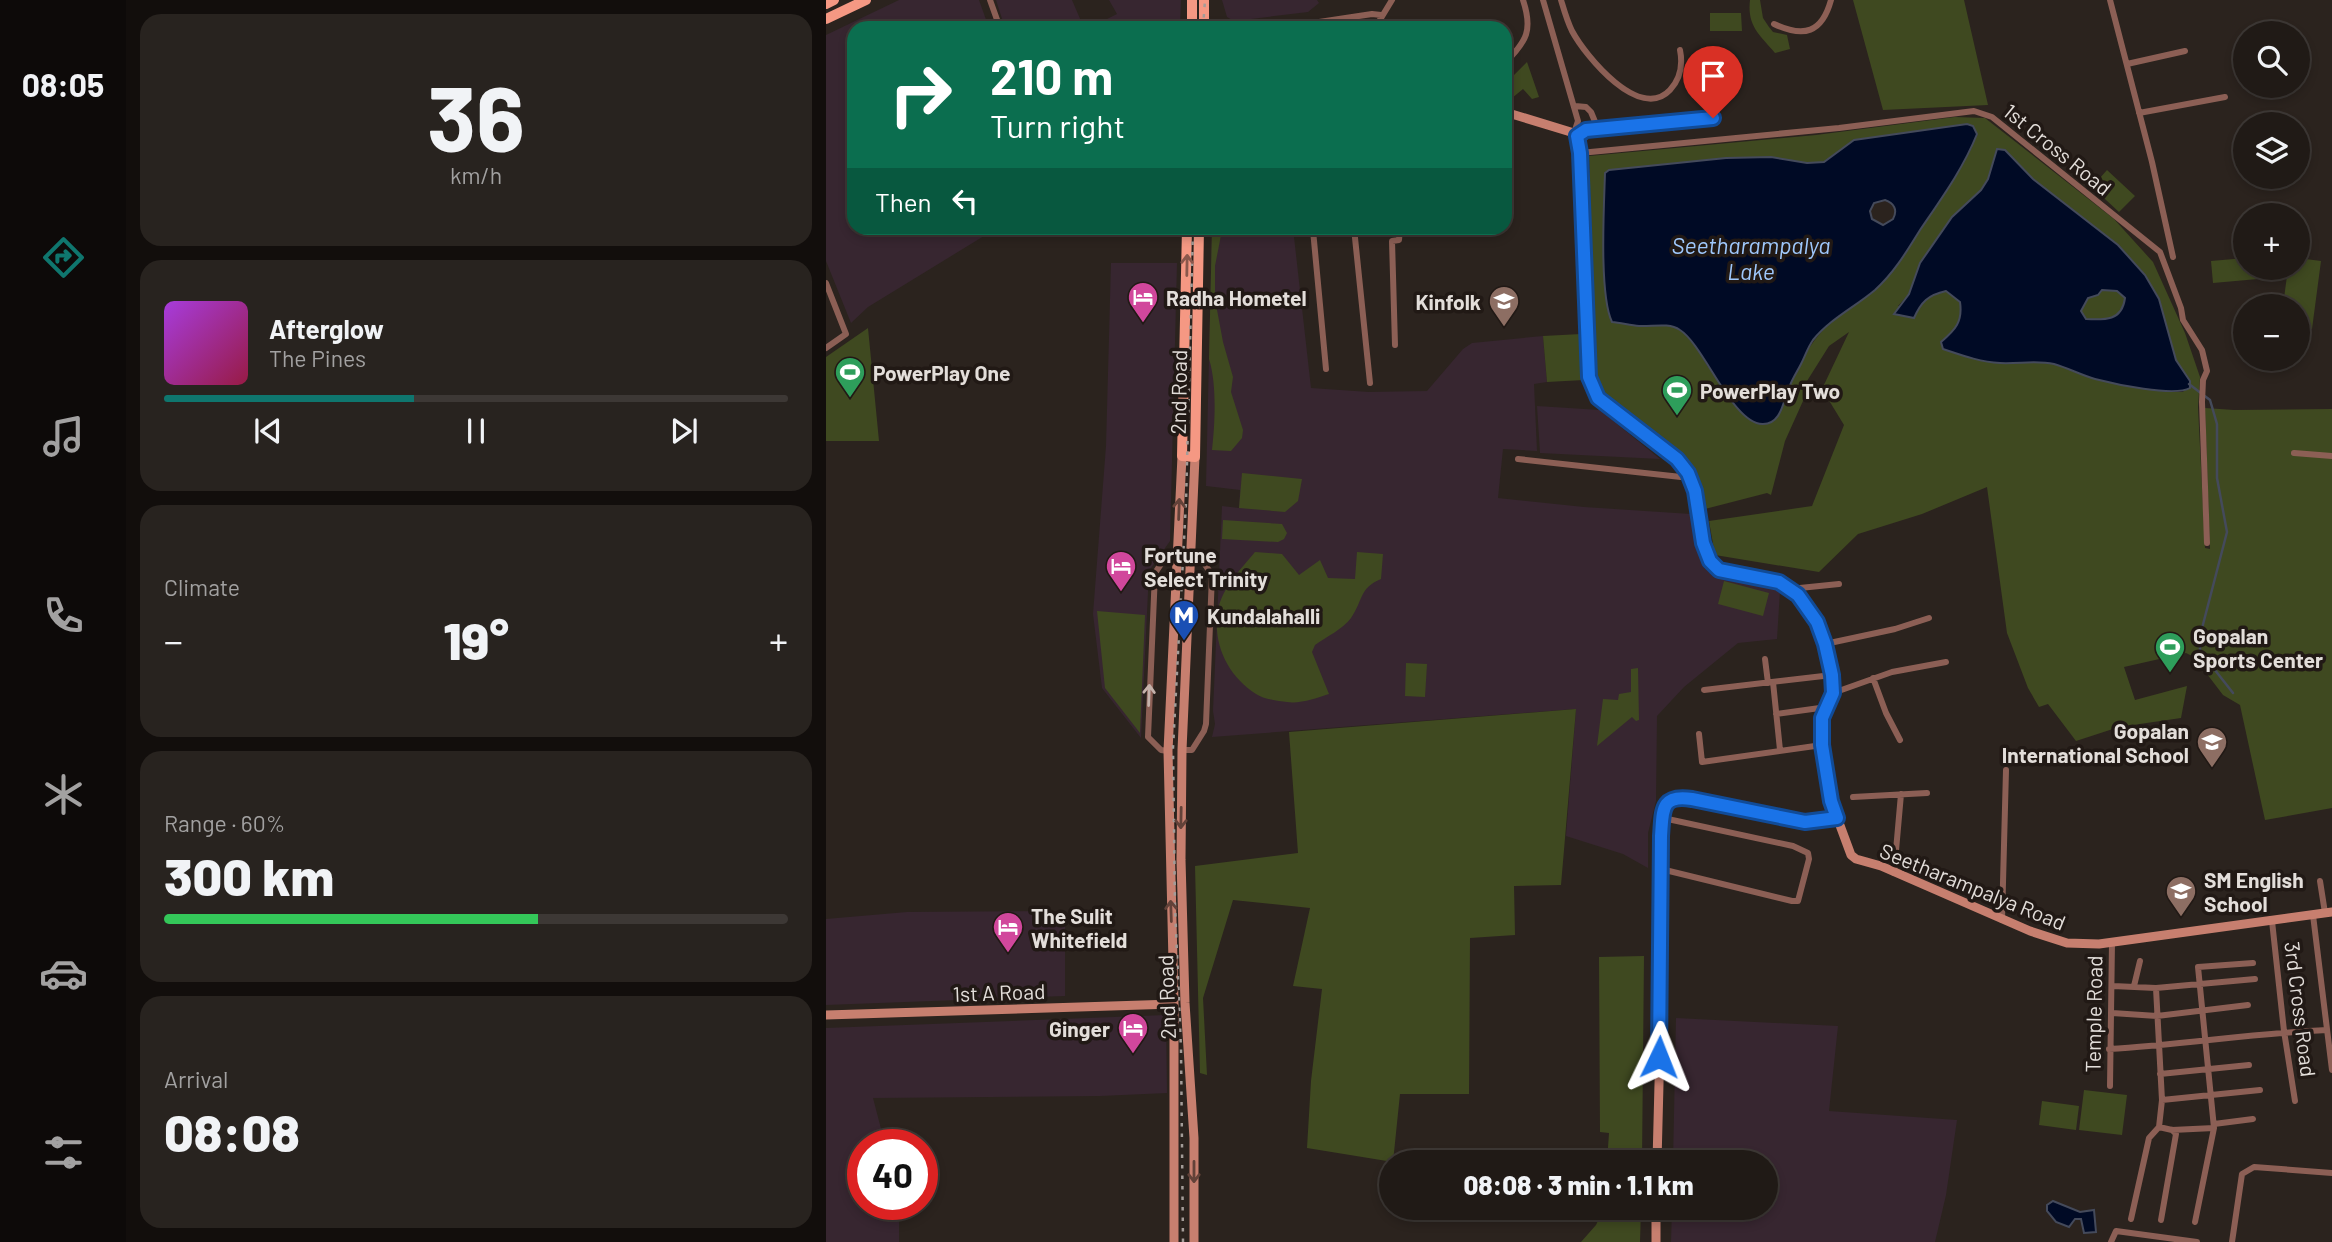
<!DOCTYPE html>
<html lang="en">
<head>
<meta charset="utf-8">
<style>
	:root { --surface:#201a16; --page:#28231f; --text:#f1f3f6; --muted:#a2a1a1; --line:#3d3835; --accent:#0f766e }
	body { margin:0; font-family:Barlow,sans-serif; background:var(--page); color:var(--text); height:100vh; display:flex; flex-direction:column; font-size:26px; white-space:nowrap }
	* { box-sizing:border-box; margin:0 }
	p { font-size:23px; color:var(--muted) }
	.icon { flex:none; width:38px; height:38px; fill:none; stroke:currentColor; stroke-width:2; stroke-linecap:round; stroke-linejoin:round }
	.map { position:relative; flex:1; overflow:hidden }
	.details { display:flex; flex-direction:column; gap:14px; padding:14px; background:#120e0c; width:700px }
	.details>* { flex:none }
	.top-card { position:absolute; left:21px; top:21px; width:665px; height:214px; border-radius:21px; box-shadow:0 4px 10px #0003,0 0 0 2px var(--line); background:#0b6e4f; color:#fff; overflow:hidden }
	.fabs { position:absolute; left:1407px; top:21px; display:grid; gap:14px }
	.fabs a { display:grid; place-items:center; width:77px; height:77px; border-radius:50%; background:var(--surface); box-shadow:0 4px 10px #0003,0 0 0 2px var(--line); font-size:35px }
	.speed { position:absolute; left:21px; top:1129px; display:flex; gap:14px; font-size:35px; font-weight:700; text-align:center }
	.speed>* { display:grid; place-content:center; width:91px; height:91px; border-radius:50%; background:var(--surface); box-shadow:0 4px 10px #0003,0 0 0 2px var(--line); line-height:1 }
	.speed .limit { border:10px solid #d22; background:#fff; color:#111 }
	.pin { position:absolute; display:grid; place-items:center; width:60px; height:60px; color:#fff; margin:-72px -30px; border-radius:50% 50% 50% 0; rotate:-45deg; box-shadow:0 0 7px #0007 }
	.pin .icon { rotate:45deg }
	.me { position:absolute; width:77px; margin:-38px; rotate:2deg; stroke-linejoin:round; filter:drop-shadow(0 0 5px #0008) }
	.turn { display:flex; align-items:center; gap:24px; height:147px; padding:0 28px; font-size:32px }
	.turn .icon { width:91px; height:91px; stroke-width:2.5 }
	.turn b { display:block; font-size:49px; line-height:60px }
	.then { display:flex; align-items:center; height:66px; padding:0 28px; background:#0003; gap:14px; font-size:26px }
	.big { font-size:52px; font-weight:800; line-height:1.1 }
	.details .card { flex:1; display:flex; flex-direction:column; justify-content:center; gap:10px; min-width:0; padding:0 24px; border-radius:21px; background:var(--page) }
	.details .dial { align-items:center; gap:0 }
	.dial b { font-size:91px; line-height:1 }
	.song { display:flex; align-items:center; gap:21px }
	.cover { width:84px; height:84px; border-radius:10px; background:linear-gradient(135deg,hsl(280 70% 55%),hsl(340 70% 35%)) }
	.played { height:7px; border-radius:4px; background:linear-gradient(90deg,var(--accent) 40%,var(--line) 40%) }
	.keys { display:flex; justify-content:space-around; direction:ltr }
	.heat { display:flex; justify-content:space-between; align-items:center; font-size:38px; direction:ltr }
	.charge { height:10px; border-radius:5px; background:linear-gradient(90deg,#34c759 60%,var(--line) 0) }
	.trip { position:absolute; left:553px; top:1150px; width:399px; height:70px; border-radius:35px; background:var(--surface); box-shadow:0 4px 10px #0003,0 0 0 2px var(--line); font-weight:800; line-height:70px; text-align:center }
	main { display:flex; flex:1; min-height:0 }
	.menu { display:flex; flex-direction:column; width:126px; justify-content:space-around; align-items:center; background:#0d0a09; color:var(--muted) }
	.menu .icon { width:49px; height:49px }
	.menu .on { color:var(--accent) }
	.menu b { font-size:32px; color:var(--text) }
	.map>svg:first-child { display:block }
	.commercial { fill:#372630 }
	.green { fill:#3f4920; fill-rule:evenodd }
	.water { fill:#000a25; stroke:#444a5b; stroke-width:2; fill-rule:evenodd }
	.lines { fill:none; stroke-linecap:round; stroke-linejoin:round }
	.stream { stroke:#444a5b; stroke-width:2.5 }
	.street { stroke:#8c5f55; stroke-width:6 }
	.secondary { stroke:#c77f6f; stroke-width:9 }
	.primary { stroke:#f59883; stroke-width:10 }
	.rail { stroke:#a39c98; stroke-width:2.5; stroke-dasharray:3.5 7; stroke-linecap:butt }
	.oneway { stroke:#8b584c }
	.oneway2 { stroke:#634239 }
	.oneway3 { stroke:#c5b2ab }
	.route-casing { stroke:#114b97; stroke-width:18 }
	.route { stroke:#1a73e8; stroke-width:12 }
	.labels { text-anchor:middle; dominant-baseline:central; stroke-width:7; stroke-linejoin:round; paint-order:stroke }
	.street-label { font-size:21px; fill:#e3deda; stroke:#211915 }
	.poi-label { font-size:21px; font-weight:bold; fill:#e3deda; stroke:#211915; text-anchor:start }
	.water-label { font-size:23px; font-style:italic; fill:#9fc8fc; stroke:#211915 }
</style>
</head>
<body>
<main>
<nav class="menu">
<b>08:05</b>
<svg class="icon on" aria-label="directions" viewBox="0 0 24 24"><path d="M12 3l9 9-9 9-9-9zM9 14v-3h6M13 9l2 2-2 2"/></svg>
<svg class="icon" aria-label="music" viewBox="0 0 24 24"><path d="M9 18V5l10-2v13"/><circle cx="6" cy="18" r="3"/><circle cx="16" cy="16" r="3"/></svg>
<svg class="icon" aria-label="phone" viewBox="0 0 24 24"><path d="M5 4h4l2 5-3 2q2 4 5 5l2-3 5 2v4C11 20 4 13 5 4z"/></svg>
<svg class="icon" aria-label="climate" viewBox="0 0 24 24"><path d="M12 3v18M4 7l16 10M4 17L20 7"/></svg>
<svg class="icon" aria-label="car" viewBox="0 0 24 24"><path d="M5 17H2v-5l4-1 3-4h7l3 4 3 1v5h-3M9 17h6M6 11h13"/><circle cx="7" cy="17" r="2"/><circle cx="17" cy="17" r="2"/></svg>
<svg class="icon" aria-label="filters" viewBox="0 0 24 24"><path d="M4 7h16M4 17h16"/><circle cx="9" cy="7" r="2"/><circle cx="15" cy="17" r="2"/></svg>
</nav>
<section class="details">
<div class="card dial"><b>36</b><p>km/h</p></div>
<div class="card">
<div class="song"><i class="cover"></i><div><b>Afterglow</b><p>The Pines</p></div></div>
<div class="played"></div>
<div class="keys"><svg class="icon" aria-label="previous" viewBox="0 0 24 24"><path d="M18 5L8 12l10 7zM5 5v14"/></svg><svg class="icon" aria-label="pause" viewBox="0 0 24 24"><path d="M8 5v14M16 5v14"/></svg><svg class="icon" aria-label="next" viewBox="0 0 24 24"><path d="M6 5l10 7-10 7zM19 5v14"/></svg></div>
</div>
<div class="card"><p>Climate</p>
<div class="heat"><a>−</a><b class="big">19°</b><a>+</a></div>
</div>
<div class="card"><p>Range · 60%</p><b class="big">300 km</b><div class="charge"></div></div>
<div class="card"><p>Arrival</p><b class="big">08:08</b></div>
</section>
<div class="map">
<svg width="1506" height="1242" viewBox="0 0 1506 1242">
	<rect width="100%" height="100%" fill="#2b231e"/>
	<!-- commercial -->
	<path class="commercial" d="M73,0h80l10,28h-135v200h143l-129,79 -17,16 -25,-62v-226z
		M170,0h76l12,28h-79z
		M283,0h72l-1,28h-83l-2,-3 22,-11z
		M396,0h95l2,3 -11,9 -74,9 -7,-4z
		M386,228h81l18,160 58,4 58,-1 36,-42 9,-6 71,-7 4,46 -13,2 3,67 -34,-2 -5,49 86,9 107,7 10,35 12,24 7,4 60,14 -3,48 -39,4 -54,44 -27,29 -1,85 -8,32v35l-25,-14 -57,-18 10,-127 -364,28 3,-13 -2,-13 9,-205 17,2 1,-18 -34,-4z
		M285,263h66l-7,278 -21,30 -8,167 -39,-50 -9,-74 13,-168z
		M711,406l63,4 60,49 -120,-6z
		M239,911v85l-239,9v-86l81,-7z
		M340,1015l1,78 -67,3 -227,2 12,46h-22v60h36v38h-73v-214z
		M850,1018l162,8 -9,85 128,9 -11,75 -11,47h-264l1,-34h94v-46h-93z"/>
	<!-- green -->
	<path class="green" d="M924,0h10l3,18 6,9 4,5 14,3 3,14 -15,4c-16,-19 -28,-27 -25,-53z
		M1027,0h111l24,105 -105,5z
		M884,13h31l1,18h-32z
		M701,62l12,35 -7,2 -9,-10 -17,14 -1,-28 2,-2 5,4z
		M1129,117l30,1 129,101 39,43 32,71 15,44 -2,30 7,141 5,1 -5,-141 29,2 98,-1v399l-67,12 -25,-115 -17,-10 -29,-38 -8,-4 -62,14 11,33 52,-14 -6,32 -62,9 -43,14 -28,-37 -9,3 -11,-19 -21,-55 -20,-146 -65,27 -64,20 -39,38 -104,-17 -6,-34 103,-15 32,-81 -22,-36 27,-57 -20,14 -22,35 -4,20 -18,40 -14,54 -4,-2 -62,16 -5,-25 -14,-21 -82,-66 -8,-19 -7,-222 227,-21zM1141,124l5,23c-30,58 -72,107 -115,155 -8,8 -18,13 -26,20 -24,22 -38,53 -48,83l-75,-38 -12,-20 -15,-17 -10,-4 -15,-1 -50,-22 -1,-130 121,-15 45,-1 36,6 17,-1 30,-22zM1171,149l8,1 28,29 85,66 27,30 14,24 17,61 14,21 -7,11h-14l-75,-13 -40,-15 -20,-3 -34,2 -57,-14 -2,-7c14,-12 22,-20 19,-40l-14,-11 -15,3 -11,11 -22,1 11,-12 11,-31 32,-46 29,-27 7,-11z
		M1281,170l28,26 -16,16 -27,-25z
		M386,228h9l1,2 -7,36v33l8,43 10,35 -2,15 12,38 -1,8 -11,13 -19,-1c3,-27 5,-66 -3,-91z
		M1419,258v10h12l1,11 -45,4 -2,-22z
		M1472,258l23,3 -9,68 -14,-1v-22h-15l5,-38h10z
		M1276,290l15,1 8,7c-3,23 -20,22 -39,21l-5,-8 7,-13 10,-3z
		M42,328l11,113h-53v-84z
		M755,334l3,46 -37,2 -4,-46z
		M416,473l60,6 -4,22 -13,11 -46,-4z
		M397,520l59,4 5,9 -3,6 -6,3 -56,-3z
		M429,552l27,2 17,21 21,-15 8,18 27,1 2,-27 26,2 -2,25c-22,9 -18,22 -30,39 -8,11 -25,19 -36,27l-3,7 17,42c-12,4 -29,10 -42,8 -9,-1 -24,-3 -31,-8 -28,-18 -44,-50 -38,-84 4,-22 23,-41 37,-58z
		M898,581l45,12 -6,23 -45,-12z
		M271,611l48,4 -5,118 -35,-45z
		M580,663l21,1 -2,33 -20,-1z
		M812,668l1,52 -3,1 -4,-4 -35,29 6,-47 15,1 1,-6 12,-2v-23z
		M750,709l-15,176 -47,1 1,49 -45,3 -1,156h-69l-7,68 -86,-14 4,-67 11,-92 -29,-3 17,-78 -77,-8 -30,98 4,77 -7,-2 -5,-207 103,-13 -9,-121z
		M818,956l-2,206h-35l2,-29 -9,-1 -1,-175z
		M1258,1090l43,5 -5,40 -43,-5z
		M1216,1101l37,5 -3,24 -37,-5z
		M778,1208h37l-1,34h-59l15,-17z"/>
	<!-- water -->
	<path class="water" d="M1141,124l6,2 4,8c-14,35 -36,65 -57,96 -13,21 -26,43 -45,60 -20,17 -45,29 -62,50 -5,7 -8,16 -12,24 -4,8 -9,15 -12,24 -6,12 -7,36 -26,36 -30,1 -59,-79 -83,-94 -12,-8 -28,-3 -41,-4 -9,-1 -18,-3 -27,-4 -13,-27 -8,-116 -7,-149l4,-3 117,-12 45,-1 36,6 17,-1 30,-22zM1059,200c9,3 13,10 8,19l-10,6 -11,-6 -2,-8 4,-8z
		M1171,149l8,1 28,29 85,66 27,30 14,24 17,61 14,21v7c-16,9 -76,-4 -95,-9 -14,-4 -27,-11 -41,-15 -18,-4 -35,0 -54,-1 -20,-1 -39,-8 -57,-14l-2,-7c14,-12 22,-20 19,-40l-14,-11c-18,4 -25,11 -32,27l-20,-4 15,-20 11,-31 32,-46 29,-27 7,-11zM1276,290l15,1 8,7c-3,23 -20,22 -39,21l-5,-8 7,-13 10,-3z
		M1227,1201l27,11 14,-2 2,22 -12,1 -3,-14h-6l-6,8 -13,-5 -9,-11v-6z"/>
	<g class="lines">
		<!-- stream -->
		<path class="stream" d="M1363,384l21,16 7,24v54l10,54 -27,104v15l33,42"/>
		<!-- street -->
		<path class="street" d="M164,0l10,28
			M717,0l35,121 -4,12
			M735,0c3,10 6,21 11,31 14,26 68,91 98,59 11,-12 13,-25 10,-40
			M1284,0l42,162 21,95
			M948,24c30,14 48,9 57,-24
			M434,28l26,-1 86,-13 9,1
			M549,28l17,-28
			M679,63c22,-22 28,-33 18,-63
			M1301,64l58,-13
			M749,106l11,1 5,5 7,17
			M1313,113l86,-16
			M751,136l9,-6 127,-12
			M754,153l259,-25 135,-17 18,6 168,135 21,56 2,12 19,30 5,21 -4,9 -1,22 5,141
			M528,228l16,155
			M0,283l20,51 -20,14
			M569,345l-3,-104 7,-1 1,-12
			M500,369l-13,-139 20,-2
			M1468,453l38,3
			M692,459l163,18 7,-4
			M964,589l49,-5
			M999,644l70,-15 34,-11
			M939,659l3,24
			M1047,678l13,35 14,27
			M947,682l7,68
			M878,690l128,-15
			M1007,693l59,-21 54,-10
			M950,714l51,-7
			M873,734l3,28 120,-17
			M356,750h10l12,-19 2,-7 6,-149 -12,-18h-10
			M342,751l-7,-1 -13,-13 7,-164 12,-18h11
			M1027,797l74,-4
			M835,869l131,32h6l11,-42 -1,-6 -15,-7 -130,-28
			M1068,873l7,-79
			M1494,881l5,32
			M1487,915l19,155
			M1176,920l4,-150
			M1446,921l12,110 11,70
			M1287,986l43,2 99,-9
			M1308,986l6,-25
			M1286,1013l45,3 91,-11
			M1283,1049c73,-4 145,-16 218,-19
			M1334,1074l89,-9
			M1284,1086l2,-144
			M1336,1100l98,-10
			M1388,1124l39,-5
			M1333,1127l13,3 42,-2
			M1305,1219l18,-81 10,-11 3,-27 -6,-112
			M1335,1220l15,-86 -4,-4
			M1369,1222l19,-94 -16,-161 55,-4
			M1285,1242l5,-11 81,11
			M1406,1242l10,-68 12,-7 78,6"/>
		<!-- secondary -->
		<path class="secondary" d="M378,26l20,2
			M679,112l69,21 5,8 10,236 9,21 79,61 11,14 7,18 8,52 7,18 9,9 60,11 19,14 19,27 8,22 7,31 1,18 -11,25v27l9,56 20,54 5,4 25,7 149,65 37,12 32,1 233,-32
			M0,1015l348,-11
			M831,1162l4,-156 -1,-144 4,-54 5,-7 7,-4 129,25 32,-4
			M348,1242v-238l-6,-253 14,-295
			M368,1242v-104l-9,-135 -4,-143 1,-110 13,-293
			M830,1242v-34"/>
		<!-- primary -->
		<path class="primary" d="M366,0v28
			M378,0v28
			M0,4l8,-4
			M0,19l40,-19
			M361,228l-5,228 13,1 4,-229"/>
		<!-- rail -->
		<path class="rail" d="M377,28l2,-28
			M357,1242l-2,-193 -6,-143 -2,-158 13,-246 7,-274"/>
	</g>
	<!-- one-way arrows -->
	<defs><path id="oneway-shaft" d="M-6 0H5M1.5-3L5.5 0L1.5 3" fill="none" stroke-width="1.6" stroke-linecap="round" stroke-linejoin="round" transform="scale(1.75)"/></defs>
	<use class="oneway" href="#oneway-shaft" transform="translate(361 265) rotate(-89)"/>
	<g class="oneway2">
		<use href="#oneway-shaft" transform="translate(353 509) rotate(-88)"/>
		<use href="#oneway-shaft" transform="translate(355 818) rotate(91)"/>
		<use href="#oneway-shaft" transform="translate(345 911) rotate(-92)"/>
		<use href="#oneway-shaft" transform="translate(368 1172) rotate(90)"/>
	</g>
	<use class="oneway3" href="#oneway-shaft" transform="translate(323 695) rotate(-88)"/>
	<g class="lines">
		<!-- route casing -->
		<g class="route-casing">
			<path id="route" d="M833,1057l2,-221c2,-25 -1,-42 31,-37l113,23 32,-4 -6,-17 -9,-56v-27l11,-25 -1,-18 -7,-31 -8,-22 -19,-27 -19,-13 -60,-12 -9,-9 -7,-18 -8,-52 -7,-18 -11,-14 -79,-61 -9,-21 -9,-224 -3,-17 9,-6 127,-12"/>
		</g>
		<!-- route -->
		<use href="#route" class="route"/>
	</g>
	<!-- icons -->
	<defs>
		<g id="hotel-pin" transform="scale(1.575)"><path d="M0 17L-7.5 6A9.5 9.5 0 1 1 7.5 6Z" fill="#d1479c" stroke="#211915"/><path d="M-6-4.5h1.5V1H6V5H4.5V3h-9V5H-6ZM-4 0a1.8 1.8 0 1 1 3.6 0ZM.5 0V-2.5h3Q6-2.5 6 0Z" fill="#fff"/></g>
		<g id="school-pin" transform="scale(1.575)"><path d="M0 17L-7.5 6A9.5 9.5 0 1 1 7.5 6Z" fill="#8d6e63" stroke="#211915"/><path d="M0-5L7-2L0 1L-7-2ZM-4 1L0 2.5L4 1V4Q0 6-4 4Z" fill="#fff"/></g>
		<g id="stadium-pin" transform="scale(1.575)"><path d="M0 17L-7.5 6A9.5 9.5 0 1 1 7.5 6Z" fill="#2e9e5b" stroke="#211915"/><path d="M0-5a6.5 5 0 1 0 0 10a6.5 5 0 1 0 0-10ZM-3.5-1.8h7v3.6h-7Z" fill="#fff"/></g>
		<g id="metro-pin" transform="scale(1.575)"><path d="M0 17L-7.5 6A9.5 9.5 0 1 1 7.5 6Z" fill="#1a4fb4" stroke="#211915"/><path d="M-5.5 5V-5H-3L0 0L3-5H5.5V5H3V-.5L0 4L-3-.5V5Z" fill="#fff"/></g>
		<g id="university-pin" transform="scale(1.575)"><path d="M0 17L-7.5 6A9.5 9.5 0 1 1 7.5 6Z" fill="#8d6e63" stroke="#211915"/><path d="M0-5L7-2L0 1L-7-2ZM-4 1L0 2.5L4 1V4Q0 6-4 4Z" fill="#fff"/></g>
	</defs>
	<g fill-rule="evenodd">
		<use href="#hotel-pin" x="317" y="297"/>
		<use href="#school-pin" x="678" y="301"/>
		<use href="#stadium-pin" x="24" y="372"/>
		<use href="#stadium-pin" x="851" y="390"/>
		<use href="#hotel-pin" x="295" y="566"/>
		<use href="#metro-pin" x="358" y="615"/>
		<use href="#stadium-pin" x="1344" y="647"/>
		<use href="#university-pin" x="1386" y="742"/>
		<use href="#school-pin" x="1355" y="891"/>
		<use href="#hotel-pin" x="182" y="927"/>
		<use href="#hotel-pin" x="307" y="1028"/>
	</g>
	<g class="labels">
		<!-- street labels -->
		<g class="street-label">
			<text transform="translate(1232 149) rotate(39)">1st Cross Road</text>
			<text transform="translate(352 392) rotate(-89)">2nd Road</text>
			<text transform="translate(1147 886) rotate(22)">Seetharampalya Road</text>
			<text transform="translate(173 992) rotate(-2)">1st A Road</text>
			<text transform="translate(340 997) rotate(-92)">2nd Road</text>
			<text transform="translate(1475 1009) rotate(83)">3rd Cross Road</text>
			<text transform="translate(1267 1014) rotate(-89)">Temple Road</text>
		</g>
		<!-- poi labels -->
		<g class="poi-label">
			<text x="340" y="297">Radha Hometel</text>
			<text x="655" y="301" text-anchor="end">Kinfolk</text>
			<text x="47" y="372">PowerPlay One</text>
			<text x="874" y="390">PowerPlay Two</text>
			<text x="318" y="554">Fortune<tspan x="318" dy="24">Select Trinity</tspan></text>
			<text x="381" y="615">Kundalahalli</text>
			<text x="1367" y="635">Gopalan<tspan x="1367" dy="24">Sports Center</tspan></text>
			<text x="1363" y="730" text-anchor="end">Gopalan<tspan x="1363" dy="24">International School</tspan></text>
			<text x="1378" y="879">SM English<tspan x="1378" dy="24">School</tspan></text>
			<text x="205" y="915">The Sulit<tspan x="205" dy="24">Whitefield</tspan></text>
			<text x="284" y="1028" text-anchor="end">Ginger</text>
		</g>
		<!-- water labels -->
		<g class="water-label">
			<text x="925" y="245">Seetharampalya<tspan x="925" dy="26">Lake</tspan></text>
		</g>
	</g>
</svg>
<div class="fabs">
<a><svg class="icon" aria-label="search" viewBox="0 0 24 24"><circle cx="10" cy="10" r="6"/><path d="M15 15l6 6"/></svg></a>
<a><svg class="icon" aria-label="layers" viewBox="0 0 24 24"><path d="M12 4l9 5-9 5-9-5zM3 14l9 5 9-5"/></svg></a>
<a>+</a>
<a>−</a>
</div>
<div class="speed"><div class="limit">40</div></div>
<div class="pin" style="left:887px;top:118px;background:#d93025"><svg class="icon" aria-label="arrive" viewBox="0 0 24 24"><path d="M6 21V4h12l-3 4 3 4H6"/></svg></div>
<svg class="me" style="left:833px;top:1057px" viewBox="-20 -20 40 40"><path d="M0-17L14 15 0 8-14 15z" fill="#1a73e8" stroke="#fff" stroke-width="4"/></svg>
<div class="trip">08:08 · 3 min · 1.1 km</div>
<div class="top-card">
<div class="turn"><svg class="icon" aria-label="right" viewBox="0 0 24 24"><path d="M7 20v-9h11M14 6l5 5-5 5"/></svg><div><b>210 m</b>Turn right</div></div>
<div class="then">Then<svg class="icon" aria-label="left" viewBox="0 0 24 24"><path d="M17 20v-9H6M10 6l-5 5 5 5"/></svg></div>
</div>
</div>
</main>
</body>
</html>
